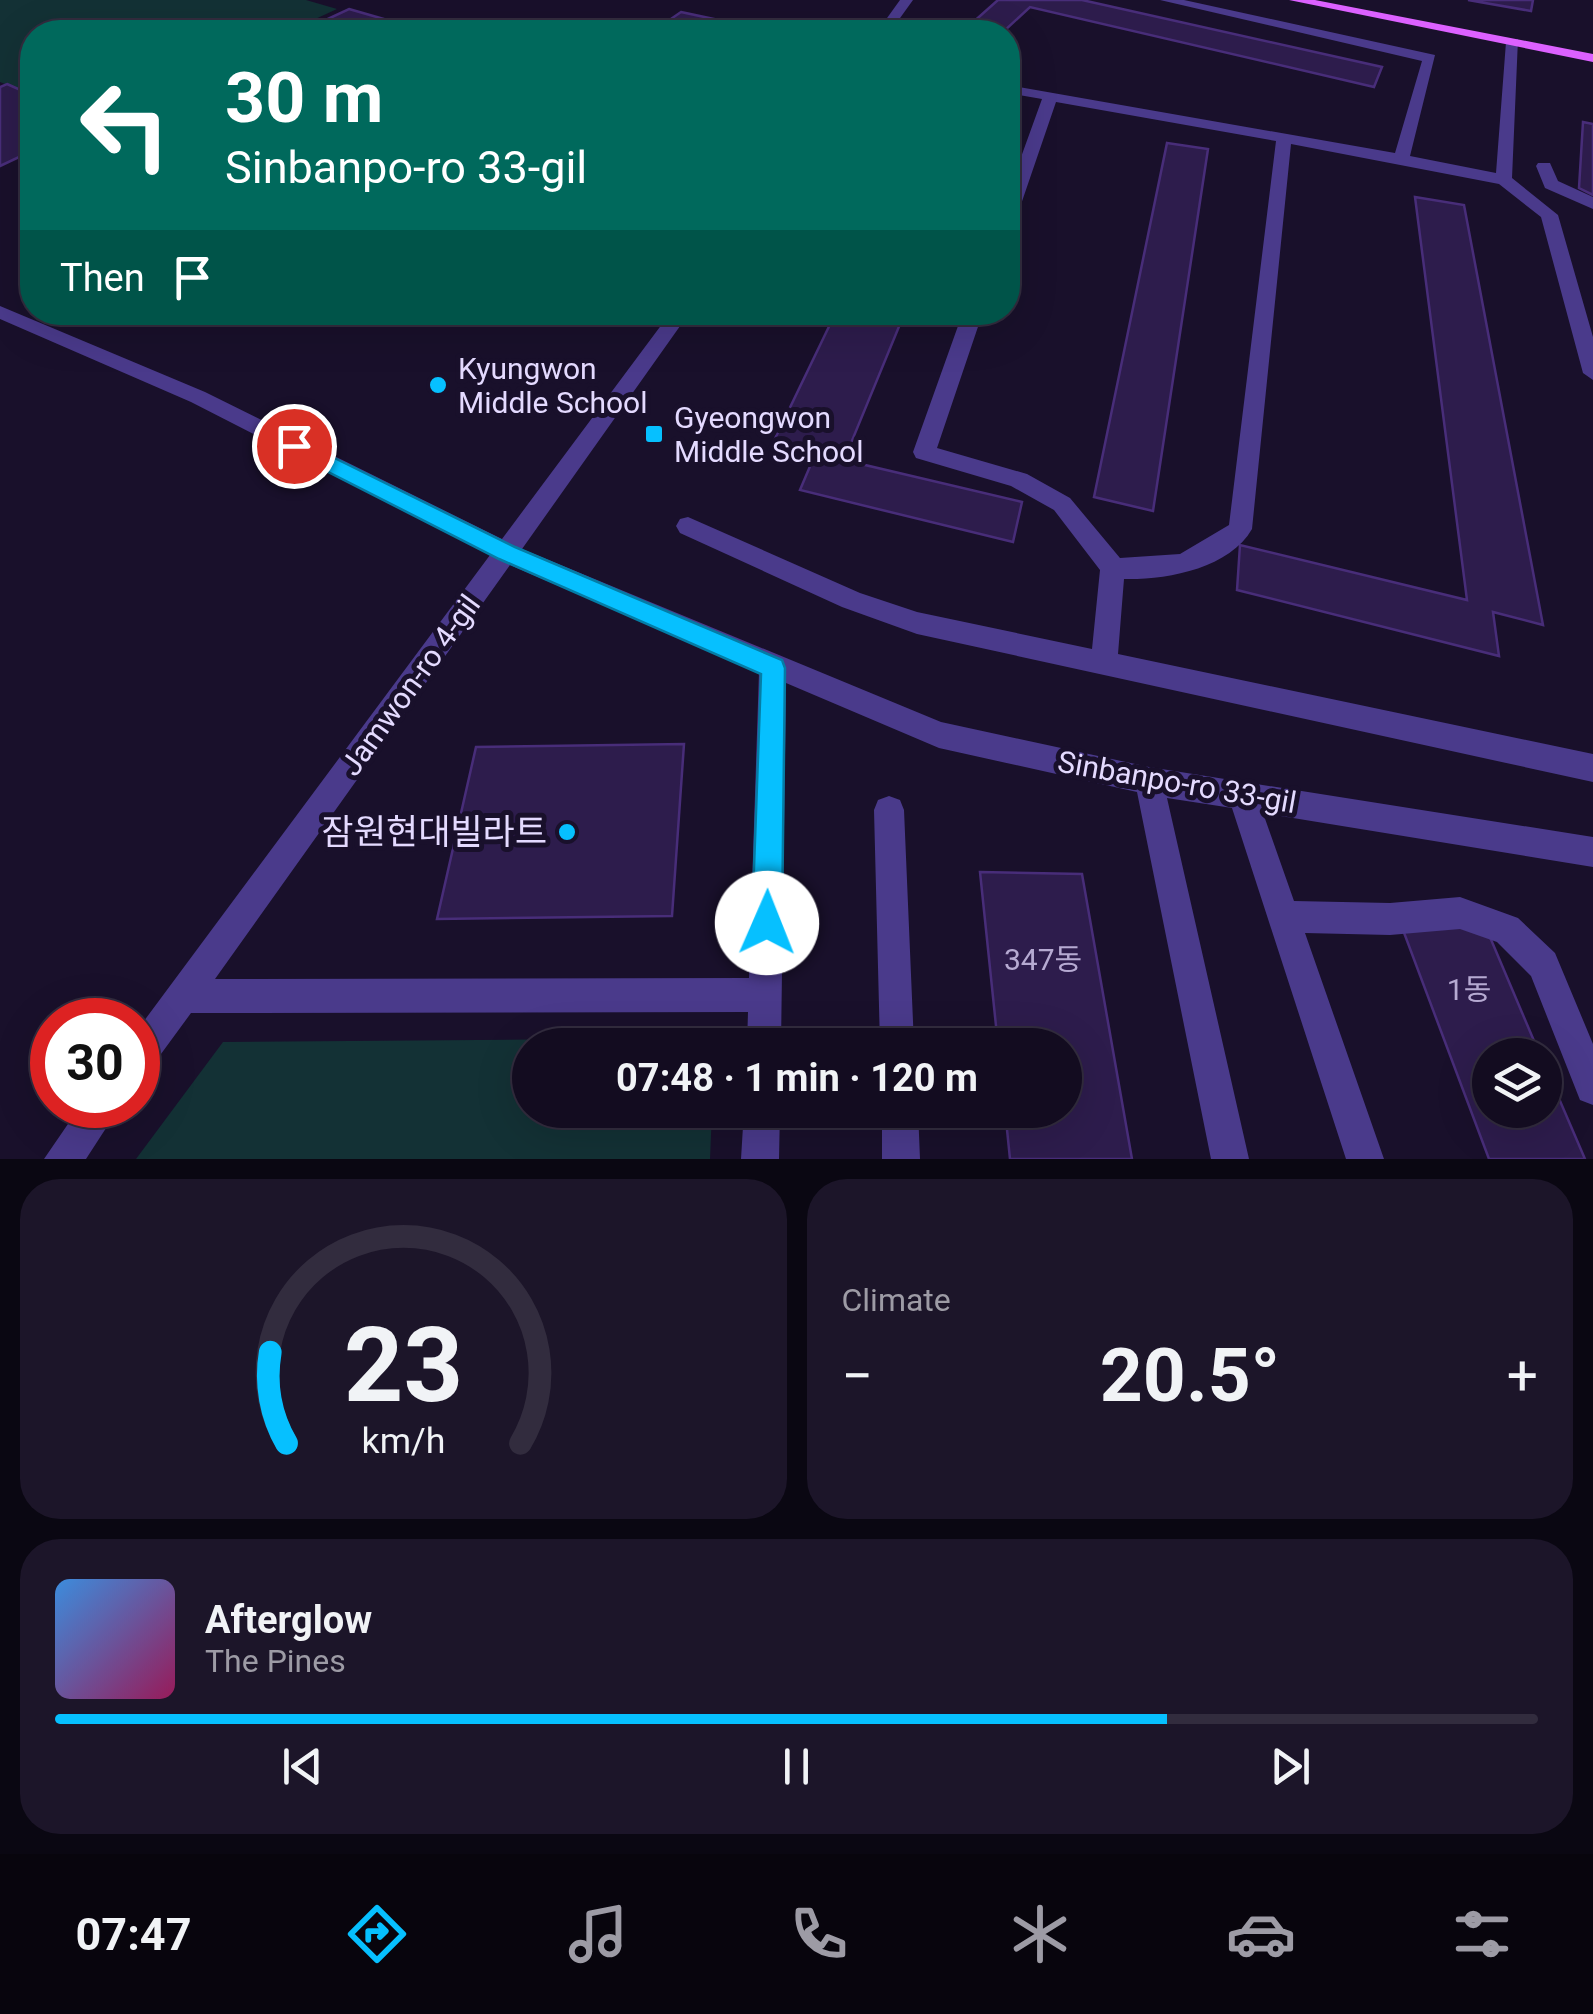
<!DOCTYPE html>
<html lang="en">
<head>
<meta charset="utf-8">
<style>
	:root { --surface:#130c20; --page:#1c1529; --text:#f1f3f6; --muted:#9d9ba5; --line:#322c3e; --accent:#06c0ff }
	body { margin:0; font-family:Roboto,"Noto Sans KR",sans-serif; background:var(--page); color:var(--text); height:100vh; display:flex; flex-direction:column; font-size:38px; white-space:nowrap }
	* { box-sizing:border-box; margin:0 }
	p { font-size:32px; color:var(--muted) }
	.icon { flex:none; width:55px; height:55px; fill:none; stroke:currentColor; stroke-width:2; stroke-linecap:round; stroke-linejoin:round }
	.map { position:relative; height:1159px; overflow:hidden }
	.side { display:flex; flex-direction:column; gap:20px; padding:20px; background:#0a0712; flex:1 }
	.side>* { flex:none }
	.guide { position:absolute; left:20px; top:20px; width:1000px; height:305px; border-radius:40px; box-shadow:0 10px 40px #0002,0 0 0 2px var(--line); background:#00695c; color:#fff; overflow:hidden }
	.buttons { position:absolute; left:1472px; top:1038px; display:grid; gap:20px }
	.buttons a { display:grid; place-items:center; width:90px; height:90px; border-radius:50%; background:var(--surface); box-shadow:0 10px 40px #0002,0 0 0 2px var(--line); font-size:50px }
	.speed { position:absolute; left:30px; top:998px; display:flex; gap:20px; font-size:50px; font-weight:700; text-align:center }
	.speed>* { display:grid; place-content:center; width:130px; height:130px; border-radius:50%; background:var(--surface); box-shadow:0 10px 40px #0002,0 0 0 2px var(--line); line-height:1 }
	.speed .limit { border:15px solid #d22; background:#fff; color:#111 }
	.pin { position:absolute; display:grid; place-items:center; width:85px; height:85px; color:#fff; margin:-42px; border:5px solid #fff; border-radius:50%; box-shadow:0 2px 10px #0007 }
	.me { position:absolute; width:110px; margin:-55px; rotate:1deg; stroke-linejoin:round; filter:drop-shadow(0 0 8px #0008) }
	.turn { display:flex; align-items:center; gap:35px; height:210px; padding:0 40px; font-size:45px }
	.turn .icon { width:130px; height:130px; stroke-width:2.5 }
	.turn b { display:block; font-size:70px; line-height:85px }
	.then { display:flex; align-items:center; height:95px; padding:0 40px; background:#0003; gap:20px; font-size:38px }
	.big { font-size:75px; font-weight:700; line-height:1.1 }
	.side .tile { flex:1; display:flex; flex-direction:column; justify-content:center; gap:15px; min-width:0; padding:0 35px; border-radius:40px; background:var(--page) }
	.side .dial { align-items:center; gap:0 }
	.dial svg { height:260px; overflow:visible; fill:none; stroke:var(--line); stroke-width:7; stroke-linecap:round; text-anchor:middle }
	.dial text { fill:var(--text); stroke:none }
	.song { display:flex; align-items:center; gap:30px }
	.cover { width:120px; height:120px; border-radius:15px; background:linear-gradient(135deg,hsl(210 70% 55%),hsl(330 70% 35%)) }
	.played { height:10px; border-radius:5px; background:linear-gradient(90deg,var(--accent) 75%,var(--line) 75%) }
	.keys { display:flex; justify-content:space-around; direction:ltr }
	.heat { display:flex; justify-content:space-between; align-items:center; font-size:55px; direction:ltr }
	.side .tiles { flex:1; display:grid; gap:20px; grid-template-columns:1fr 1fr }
	.tile:last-child { grid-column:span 2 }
	.trip { position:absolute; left:512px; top:1028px; width:570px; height:100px; border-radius:50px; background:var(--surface); box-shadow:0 10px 40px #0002,0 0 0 2px var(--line); font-weight:700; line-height:100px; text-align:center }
	.dock { display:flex; height:160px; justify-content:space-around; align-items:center; background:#08050d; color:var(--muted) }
	.dock .icon { width:70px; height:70px }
	.dock .current { color:var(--accent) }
	.dock b { font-size:45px; color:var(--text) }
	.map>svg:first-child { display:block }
	.green { fill:#133135 }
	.building { fill:#2d1c4c; stroke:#482d79; stroke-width:2.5 }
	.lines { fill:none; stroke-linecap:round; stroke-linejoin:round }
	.minor { fill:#4a3a8b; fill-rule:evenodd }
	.major { fill:#dc61ff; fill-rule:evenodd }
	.route { fill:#06c0ff; stroke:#047da6; stroke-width:2.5 }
	.poi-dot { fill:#06c0ff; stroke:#19102b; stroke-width:4 }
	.labels { text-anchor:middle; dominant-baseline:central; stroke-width:10; stroke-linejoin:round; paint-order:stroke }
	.poi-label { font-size:30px; fill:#e4daff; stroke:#19102b; text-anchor:start }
	.street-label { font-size:30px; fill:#e4daff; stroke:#19102b }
	.near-number-label { font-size:30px; fill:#b6aad2 }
	.near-poi-label { font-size:35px; fill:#e4daff; stroke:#19102b; text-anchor:end }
</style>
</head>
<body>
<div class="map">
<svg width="1593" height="1159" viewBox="0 0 1593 1159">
	<rect width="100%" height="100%" fill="#19102b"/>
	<!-- green -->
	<path class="green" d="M0,0h306l31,9 -50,23h-255v63l-32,-13z
		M716,1038v7h-186v65h182l-2,49h-574l87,-117z"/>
	<!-- building -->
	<path class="building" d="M998,0h84l300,67 -8,20 -344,-80 -27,25h-41z
		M1468,0h65l-2,11z
		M349,9l80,23 -127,-1z
		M681,12l42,9 -15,11h-56z
		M7,84l25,11v56l-32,15v-79z
		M1583,122l10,2v71l-14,-7z
		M1167,143l41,6 -55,362 -59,-14z
		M1415,197l49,8 79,420 -50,-13 6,44 -262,-66 3,-45 227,55z
		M836,312h69l-61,148 178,42 -9,40 -213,-52 14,-33 -43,-10z
		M684,744l-12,172 -235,3 39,-172z
		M980,872l102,2 50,285h-122l-5,-49h60v-65h-67z
		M1400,922l84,1 56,132h-50v55h55v-44l40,93h-96z"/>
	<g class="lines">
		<!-- minor -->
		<path class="minor" d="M900,0h13l-23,32h-13z
			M1160,0h24l251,55 -25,101 86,17 10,-131 12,-3 -6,139 46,37 35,122v43l-10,-7 -42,-156 -42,-33 -208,-40 -39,385c-23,40 -86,51 -128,50l-6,75 475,100v28l-676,-148 -75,-27 -162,-74 -4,-7 4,-7 8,-2 172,76 57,19 175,37 8,-79 -46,-60 -43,-24 -95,-28 -3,-6 50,-140h20l-46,136 90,26 43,24 50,60 60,-4 49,-29 47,-384 -220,-39 -39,114 -9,5v-28l34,-94 -34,-6v-8l387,68 27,-92z
			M1538,163h12l8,18 35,16v12l-48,-21 -9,-22z
			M0,306l205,86 297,147 169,-227h19l-168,237 419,173 208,45 444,70v30l-330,-54 31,88 96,2 70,-6 58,21 37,35 38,91v61l-13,-5 -49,-124 -34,-34 -37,-13 -70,6 -85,-2 79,226h-38l-114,-351 -65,-10 82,361h-38l-74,-367 -198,-44 -153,-65 -5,362h-34l1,-33 -557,1 -41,56 -12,5v-45l352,-474 -299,-153 -191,-83zM510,565l249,107 -10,306 -534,1z
			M889,796l11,4 4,10 10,235h-34l-6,-235 4,-10z
			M81,1105h40l-35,54h-42z
			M744,1110h36l-1,49h-38z
			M882,1110h36l2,49h-38z"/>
		<!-- major -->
		<path class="major" d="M1289,0h26l278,54v8z"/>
	</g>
	<!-- route -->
	<path class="route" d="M294,438l221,109 267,113 3,8 -3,255 -5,10 -10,4 -10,-4 -5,-10 9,-249 -262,-115 -212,-108v-11z"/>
	<!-- markers -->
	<g class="poi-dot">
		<circle cx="438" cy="385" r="10"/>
		<rect x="644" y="424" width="20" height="20" rx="5"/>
		<circle cx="567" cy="832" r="10"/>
	</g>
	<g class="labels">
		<!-- poi labels -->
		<g class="poi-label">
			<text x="458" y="368">Kyungwon<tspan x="458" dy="34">Middle School</tspan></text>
			<text x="674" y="417">Gyeongwon<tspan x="674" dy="34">Middle School</tspan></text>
		</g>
		<!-- street labels -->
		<g class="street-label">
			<text transform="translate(410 685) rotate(-54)">Jamwon-ro 4-gil</text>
			<text transform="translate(1177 782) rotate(10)">Sinbanpo-ro 33-gil</text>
		</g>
		<!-- near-number labels -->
		<g class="near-number-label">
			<text x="1043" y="959">347동</text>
			<text x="1469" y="989">1동</text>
		</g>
		<!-- near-poi labels -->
		<g class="near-poi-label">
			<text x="547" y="832">잠원현대빌라트</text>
		</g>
	</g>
</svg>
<div class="buttons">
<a><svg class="icon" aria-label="layers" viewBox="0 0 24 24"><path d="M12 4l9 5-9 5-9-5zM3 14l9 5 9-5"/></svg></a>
</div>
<div class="speed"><div class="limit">30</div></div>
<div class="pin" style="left:294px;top:446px;background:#d93025"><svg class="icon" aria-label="arrive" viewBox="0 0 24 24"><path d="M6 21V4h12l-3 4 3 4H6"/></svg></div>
<svg class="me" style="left:767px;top:923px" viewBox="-20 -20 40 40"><circle r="19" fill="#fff"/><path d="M0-13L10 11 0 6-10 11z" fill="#06c0ff"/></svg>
<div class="trip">07:48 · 1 min · 120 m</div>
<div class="guide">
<div class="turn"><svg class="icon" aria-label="left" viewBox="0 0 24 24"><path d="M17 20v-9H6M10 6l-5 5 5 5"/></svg><div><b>30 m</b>Sinbanpo-ro 33-gil</div></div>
<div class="then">Then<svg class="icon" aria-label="arrive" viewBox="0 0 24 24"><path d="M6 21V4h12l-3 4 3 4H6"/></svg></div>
</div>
</div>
<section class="side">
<div class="tiles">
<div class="tile dial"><svg viewBox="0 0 100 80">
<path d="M14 69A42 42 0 1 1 86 69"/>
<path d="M14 69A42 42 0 0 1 9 41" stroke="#06c0ff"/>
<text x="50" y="56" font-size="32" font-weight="700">23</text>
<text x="50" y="72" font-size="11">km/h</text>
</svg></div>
<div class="tile"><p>Climate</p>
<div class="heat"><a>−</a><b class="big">20.5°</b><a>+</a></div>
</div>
<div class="tile">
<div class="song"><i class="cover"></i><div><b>Afterglow</b><p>The Pines</p></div></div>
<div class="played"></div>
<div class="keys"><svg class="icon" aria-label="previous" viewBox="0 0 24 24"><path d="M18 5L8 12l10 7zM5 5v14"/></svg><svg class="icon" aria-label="pause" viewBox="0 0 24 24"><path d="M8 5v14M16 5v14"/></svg><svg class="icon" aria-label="next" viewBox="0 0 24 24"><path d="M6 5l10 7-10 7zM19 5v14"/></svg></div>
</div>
</div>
</section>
<nav class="dock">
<b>07:47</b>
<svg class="icon current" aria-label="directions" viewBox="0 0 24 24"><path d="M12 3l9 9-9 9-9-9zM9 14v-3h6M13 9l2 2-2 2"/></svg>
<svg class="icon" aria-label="music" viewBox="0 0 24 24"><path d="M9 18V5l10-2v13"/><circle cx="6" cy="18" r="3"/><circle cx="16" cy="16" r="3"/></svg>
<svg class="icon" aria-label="phone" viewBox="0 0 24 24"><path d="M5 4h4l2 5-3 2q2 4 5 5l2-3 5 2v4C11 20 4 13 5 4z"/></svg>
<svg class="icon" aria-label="climate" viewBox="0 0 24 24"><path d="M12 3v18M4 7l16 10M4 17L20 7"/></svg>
<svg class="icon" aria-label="car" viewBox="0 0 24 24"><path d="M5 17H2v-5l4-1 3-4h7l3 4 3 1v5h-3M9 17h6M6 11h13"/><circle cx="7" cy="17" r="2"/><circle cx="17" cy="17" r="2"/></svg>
<svg class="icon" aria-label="filters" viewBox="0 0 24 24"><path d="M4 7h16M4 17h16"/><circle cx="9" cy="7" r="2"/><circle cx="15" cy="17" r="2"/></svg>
</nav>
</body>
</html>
